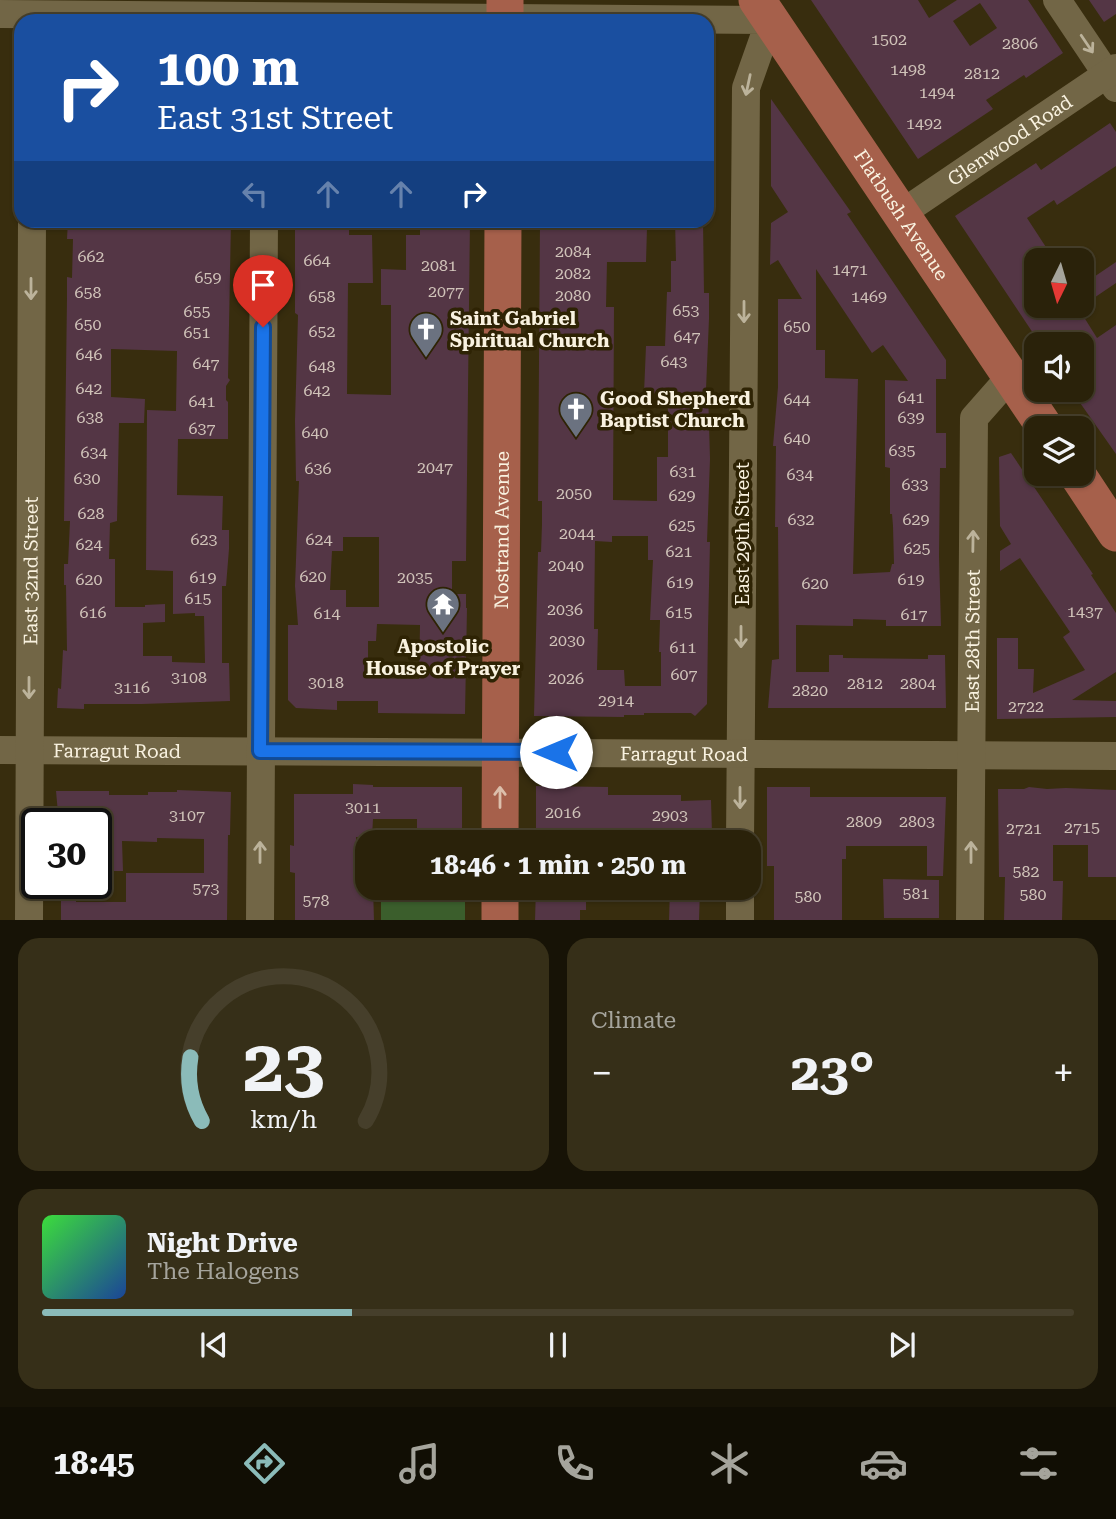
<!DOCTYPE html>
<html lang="en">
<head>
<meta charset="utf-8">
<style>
	:root { --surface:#2a220a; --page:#362f18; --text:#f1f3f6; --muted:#a5a49c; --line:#463f2b; --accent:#8bbbb9 }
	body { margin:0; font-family:"Roboto Serif",serif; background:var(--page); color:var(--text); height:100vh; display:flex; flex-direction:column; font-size:26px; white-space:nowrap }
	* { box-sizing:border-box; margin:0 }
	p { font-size:23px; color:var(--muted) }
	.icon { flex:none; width:38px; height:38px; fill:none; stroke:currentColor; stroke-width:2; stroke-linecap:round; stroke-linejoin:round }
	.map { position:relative; height:920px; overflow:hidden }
	.panel { display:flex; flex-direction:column; gap:18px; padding:18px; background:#171306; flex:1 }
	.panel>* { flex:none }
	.banner { position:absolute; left:14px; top:14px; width:700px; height:214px; border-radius:21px; box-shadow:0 2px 5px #0004,0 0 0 2px var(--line); background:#1a4fa0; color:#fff; overflow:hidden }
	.needle { width:46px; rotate:185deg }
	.controls { position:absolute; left:1024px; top:248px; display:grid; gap:14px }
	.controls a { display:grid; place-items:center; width:70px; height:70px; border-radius:14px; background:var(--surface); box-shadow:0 2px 5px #0004,0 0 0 2px var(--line); font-size:35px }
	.speed { position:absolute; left:21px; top:808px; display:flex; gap:14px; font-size:35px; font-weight:700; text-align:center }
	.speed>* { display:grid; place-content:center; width:91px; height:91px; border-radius:50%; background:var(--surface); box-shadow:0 2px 5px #0004,0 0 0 2px var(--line); line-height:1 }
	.speed .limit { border:4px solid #111; border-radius:10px; background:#fff; color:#111 }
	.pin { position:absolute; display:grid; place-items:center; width:60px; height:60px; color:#fff; margin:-72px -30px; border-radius:50% 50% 50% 0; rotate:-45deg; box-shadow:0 0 7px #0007 }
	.pin .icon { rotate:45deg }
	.me { position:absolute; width:77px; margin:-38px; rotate:270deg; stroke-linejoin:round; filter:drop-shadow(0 0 5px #0008) }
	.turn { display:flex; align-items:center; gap:24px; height:147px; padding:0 28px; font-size:32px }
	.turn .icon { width:91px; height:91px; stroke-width:2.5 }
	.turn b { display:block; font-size:49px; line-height:60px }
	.lanes { display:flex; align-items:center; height:66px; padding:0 28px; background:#0003; justify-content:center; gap:35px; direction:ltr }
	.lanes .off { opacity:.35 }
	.big { font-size:52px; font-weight:700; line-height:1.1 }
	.panel .card { flex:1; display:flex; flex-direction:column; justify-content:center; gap:10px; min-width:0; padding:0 24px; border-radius:21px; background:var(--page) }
	.panel .dial { align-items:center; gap:0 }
	.dial svg { height:182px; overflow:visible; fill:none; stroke:var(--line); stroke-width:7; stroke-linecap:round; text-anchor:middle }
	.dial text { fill:var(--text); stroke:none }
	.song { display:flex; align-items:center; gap:21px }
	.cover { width:84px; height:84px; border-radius:10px; background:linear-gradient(135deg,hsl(120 70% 55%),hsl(220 70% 35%)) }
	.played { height:7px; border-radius:4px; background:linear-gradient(90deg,var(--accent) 30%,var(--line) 30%) }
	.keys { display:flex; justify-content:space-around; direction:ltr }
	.heat { display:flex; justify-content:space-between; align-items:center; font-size:38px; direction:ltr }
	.panel .tiles { flex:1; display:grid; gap:18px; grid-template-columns:1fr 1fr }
	.card:last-child { grid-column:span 2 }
	.trip { position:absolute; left:355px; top:830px; width:406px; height:70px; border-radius:21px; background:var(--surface); box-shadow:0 2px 5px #0004,0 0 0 2px var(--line); font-weight:700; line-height:70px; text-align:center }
	.tabs { display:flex; height:112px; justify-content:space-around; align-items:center; background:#110e04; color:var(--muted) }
	.tabs .icon { width:49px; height:49px }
	.tabs .active { color:var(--accent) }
	.tabs b { font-size:32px; color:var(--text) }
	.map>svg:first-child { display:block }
	.green { fill:#3b5e2c }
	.building { fill:#543645; fill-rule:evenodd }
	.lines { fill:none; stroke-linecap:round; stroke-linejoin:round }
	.minor { stroke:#726646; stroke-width:28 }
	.major { stroke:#a6604b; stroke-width:37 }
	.oneway { stroke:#bcb39b }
	.oneway2 { stroke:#dcbfac }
	.route-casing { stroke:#114b97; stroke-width:18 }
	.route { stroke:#1a73e8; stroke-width:12 }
	.labels { text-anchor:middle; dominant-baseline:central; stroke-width:7; stroke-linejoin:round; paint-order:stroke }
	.number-label { font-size:16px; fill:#d0c3b9 }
	.street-label { font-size:19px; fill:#f9f2e0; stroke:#2e2304 }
	.poi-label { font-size:19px; font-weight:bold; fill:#f9f2e0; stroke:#2e2304; text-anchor:start }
</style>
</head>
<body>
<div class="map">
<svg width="1116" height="921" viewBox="0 0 1116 921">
	<rect width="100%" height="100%" fill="#382d0e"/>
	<!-- green -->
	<path class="green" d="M381,887h84v33h-84z"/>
	<!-- building -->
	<path class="building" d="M811,0h107l11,18 28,-18h71l35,53 -37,25 -2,-3 -38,25 7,9 -75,50zM980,3l17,25 -27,18 -17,-25z
		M1089,0h27v14l-12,8z
		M771,99l80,113 -4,2 99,146v19h-10v54h10v35h-6l-1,88 2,70h-55v-6l-33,-1v7l-57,-1v47h33v-17h14v3l85,1v-4h17l1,53h-178l4,-48 7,-1 -1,-132h-3l1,-81h-3l5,-59v-88h24l-24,-39 -8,5 1,-42 17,-11 -17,-26zM816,269l56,84 11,-8 25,36 -23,-1v87l5,1v46h2l1,12 1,38h-2l-2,8 -37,2 5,-195 -33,-1v-28h-9z
		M1110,123l6,9v34l-59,39 -3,-5 -27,18 28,43h-19v45h41l20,32 19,-13v129l-45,-64h11v-45h-41l-86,-129 81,-53 5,7z
		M68,220h41v4h4v4l36,2v-10l82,1 -3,157 2,2 -4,6v14l2,2v37h-50l-1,56 46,1 -1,34h7v19l-3,37h-4v77h7l1,38 -88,3h-58v5l-27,-1 1,-20 3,1 2,-39 4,1 -1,-66h-2v-21h4l2,-43h-6l3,-223v-21l5,1 1,-39h-6zM111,349l66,2 -1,60 -29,-1 -1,160 27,1v43l22,-1v3h9l1,47 -33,-1v-6h-29v-33l22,-1v-18l-20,1v2h-30v-48h-6l1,-36 7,-2 2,-98h25l1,-24 -34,-2z
		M295,220h54v15h23l1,48h-25l-1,111 44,1v-90h-10v-36l25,1v-35h14v-15h50l-4,341h-14v33h14v14h1l-2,106 -87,-1v-12h-41v9l-41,-2 -8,-8v-75h10l-3,-39 4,-105h-3l-1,-60 3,-106 -3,-2zM343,537h36v70h-33v-17h-16l2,-39h11zM377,624l43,1 -1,54 -47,-1v-6h-4v-31h8z
		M540,220l67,2v5l40,1 -1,34h-39l-1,45h8l-1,193 44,1v-44h11v-47l-2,-16 -22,-1 2,-47h19l2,-54h4v-31h5l-1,-41h28l1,73h5v26l-3,70h2l2,70 -3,83h3l-2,88 -1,74 -12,12 -4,-3h-47v2h-20v2l-90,-1 4,-164h3l1,-28v-23h-4zM612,536h36v24h5l-3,60h10l-1,32h2v34h-36l-1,-16h-27l1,-41h-4l1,-88 17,1z
		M1116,262v21l-34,23v-21z
		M1011,453l82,121 -2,1 25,38v59l-44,28 44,1v16l-119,2v-81h21v31h16l-1,24 52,-23 -22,-33 7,-5 -50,-74 -20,13v-20l11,-7 -11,-18 -1,-69z
		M353,784l20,1v2h89v55h-45v-23h-44l-1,18h-16v37h12v13h5l1,34h-79v-48l-5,-1v-27l4,1v-52h59z
		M536,786l72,1v8h73v6l30,-1 1,33h-6v4l-15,1 -2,-3 -36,-1v8h-117z
		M767,787h43v10h136l-3,79h-16v-30h-81v13h-4v62h-68v-55h-7z
		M1029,787l18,2 19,-1 50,2v87h-28v-32h-35v36h10l-1,40h-58l1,-44h-6l-1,-88h26z
		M177,790l54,2 -1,43h-2l-1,86h-166v-25l15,1v5h50v-29h78v-34l-47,-1v4l-35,-1 1,30h-19l-1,-27h-7v-20h-37l-3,-33h53v4h39v-3h29z
		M883,879l56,1v38h-55z
		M536,887h50v23h-6v11h-45z
		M670,887h30l-1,34h-30z"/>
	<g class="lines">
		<!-- minor -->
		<g class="minor">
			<path d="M1057,0l59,88"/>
			<path d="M0,14l770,6 -24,68 -6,754"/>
			<path id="s1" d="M902,213l214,-145"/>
			<path id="s2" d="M0,750l1116,6"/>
			<path id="s3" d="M29,921l3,-701"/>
			<path d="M260,921l4,-701"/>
			<path d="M740,921v-34"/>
			<path id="s4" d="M970,921l4,-503 37,-42"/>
		</g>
		<!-- major -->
		<g class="major">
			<path id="s5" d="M757,0l289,429"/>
			<path d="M505,21v-21"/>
			<path d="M1077,474l39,59"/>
			<path id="s6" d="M500,842l3,-622"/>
			<path d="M500,887v34"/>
		</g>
	</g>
	<!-- one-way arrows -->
	<defs><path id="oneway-shaft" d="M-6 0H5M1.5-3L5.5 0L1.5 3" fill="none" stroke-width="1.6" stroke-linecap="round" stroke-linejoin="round" transform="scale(1.75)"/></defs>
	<g class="oneway">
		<use href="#oneway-shaft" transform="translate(1087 44) rotate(56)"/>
		<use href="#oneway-shaft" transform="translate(748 85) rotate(102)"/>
		<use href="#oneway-shaft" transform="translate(31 289) rotate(90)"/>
		<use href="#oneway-shaft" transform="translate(744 312) rotate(90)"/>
		<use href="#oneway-shaft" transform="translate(973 541) rotate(-89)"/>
		<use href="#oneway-shaft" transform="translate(741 637) rotate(90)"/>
		<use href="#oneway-shaft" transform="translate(29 688) rotate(90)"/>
		<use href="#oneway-shaft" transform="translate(740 798) rotate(90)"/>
		<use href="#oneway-shaft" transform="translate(260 852) rotate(-90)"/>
		<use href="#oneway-shaft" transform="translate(971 852) rotate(-90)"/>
	</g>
	<use class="oneway2" href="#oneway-shaft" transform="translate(500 797) rotate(-90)"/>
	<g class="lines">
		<!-- route casing -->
		<g class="route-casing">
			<path id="route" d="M263,327l-3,424 296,1"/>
		</g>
		<!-- route -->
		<use href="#route" class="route"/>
	</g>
	<!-- icons -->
	<defs>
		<g id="church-pin" transform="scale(1.75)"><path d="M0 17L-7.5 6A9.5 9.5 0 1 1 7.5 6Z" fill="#6b7280" stroke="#2e2304"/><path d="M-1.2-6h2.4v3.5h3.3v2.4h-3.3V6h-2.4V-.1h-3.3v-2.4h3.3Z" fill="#fff"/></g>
		<g id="temple-pin" transform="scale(1.75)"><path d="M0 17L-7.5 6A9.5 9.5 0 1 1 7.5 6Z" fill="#6b7280" stroke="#2e2304"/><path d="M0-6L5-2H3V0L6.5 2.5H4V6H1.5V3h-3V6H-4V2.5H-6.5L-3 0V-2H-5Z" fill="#fff"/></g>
	</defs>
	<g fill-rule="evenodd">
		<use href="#church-pin" x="426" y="329"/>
		<use href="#church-pin" x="576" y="409"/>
		<use href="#temple-pin" x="443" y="604"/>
	</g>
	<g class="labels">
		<!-- number labels -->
		<g class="number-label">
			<text x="889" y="39">1502</text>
			<text x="1020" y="43">2806</text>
			<text x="908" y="69">1498</text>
			<text x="982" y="73">2812</text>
			<text x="937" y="92">1494</text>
			<text x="924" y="123">1492</text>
			<text x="573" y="251">2084</text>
			<text x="91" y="256">662</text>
			<text x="317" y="260">664</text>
			<text x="439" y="265">2081</text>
			<text x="850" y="269">1471</text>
			<text x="573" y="273">2082</text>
			<text x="208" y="277">659</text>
			<text x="446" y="291">2077</text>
			<text x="88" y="292">658</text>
			<text x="573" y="295">2080</text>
			<text x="322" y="296">658</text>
			<text x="869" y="296">1469</text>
			<text x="686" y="310">653</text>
			<text x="197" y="311">655</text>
			<text x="88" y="324">650</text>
			<text x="797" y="326">650</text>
			<text x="322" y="331">652</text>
			<text x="197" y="332">651</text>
			<text x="687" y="336">647</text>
			<text x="89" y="354">646</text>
			<text x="674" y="361">643</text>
			<text x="206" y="363">647</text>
			<text x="322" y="366">648</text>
			<text x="89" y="388">642</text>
			<text x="317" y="390">642</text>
			<text x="911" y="397">641</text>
			<text x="797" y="399">644</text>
			<text x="202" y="401">641</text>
			<text x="90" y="417">638</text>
			<text x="911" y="417">639</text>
			<text x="202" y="428">637</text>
			<text x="315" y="432">640</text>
			<text x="797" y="438">640</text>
			<text x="902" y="450">635</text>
			<text x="94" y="452">634</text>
			<text x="435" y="467">2047</text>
			<text x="318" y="468">636</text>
			<text x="683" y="471">631</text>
			<text x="800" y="474">634</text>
			<text x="87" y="478">630</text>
			<text x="915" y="484">633</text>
			<text x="574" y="493">2050</text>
			<text x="682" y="495">629</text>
			<text x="91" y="513">628</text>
			<text x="801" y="519">632</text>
			<text x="916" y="519">629</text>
			<text x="682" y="525">625</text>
			<text x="577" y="533">2044</text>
			<text x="204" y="539">623</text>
			<text x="319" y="539">624</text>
			<text x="89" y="544">624</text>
			<text x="917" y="548">625</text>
			<text x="679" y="551">621</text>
			<text x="566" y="565">2040</text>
			<text x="313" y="576">620</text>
			<text x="203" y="577">619</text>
			<text x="415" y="577">2035</text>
			<text x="89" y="579">620</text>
			<text x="911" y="579">619</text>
			<text x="680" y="582">619</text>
			<text x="815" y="583">620</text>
			<text x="198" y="598">615</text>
			<text x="565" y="609">2036</text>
			<text x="1085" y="611">1437</text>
			<text x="93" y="612">616</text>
			<text x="679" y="612">615</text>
			<text x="327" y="613">614</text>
			<text x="914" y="614">617</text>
			<text x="567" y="640">2030</text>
			<text x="683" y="647">611</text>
			<text x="684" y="674">607</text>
			<text x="189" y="677">3108</text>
			<text x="566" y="678">2026</text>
			<text x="326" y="682">3018</text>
			<text x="865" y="683">2812</text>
			<text x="918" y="683">2804</text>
			<text x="132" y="687">3116</text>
			<text x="810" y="690">2820</text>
			<text x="616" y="700">2914</text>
			<text x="1026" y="706">2722</text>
			<text x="363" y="807">3011</text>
			<text x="563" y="812">2016</text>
			<text x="187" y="815">3107</text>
			<text x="670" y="815">2903</text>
			<text x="864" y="821">2809</text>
			<text x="917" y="821">2803</text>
			<text x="1082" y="827">2715</text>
			<text x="1024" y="828">2721</text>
			<text x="1026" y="871">582</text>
			<text x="206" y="888">573</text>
			<text x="916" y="893">581</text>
			<text x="1033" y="894">580</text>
			<text x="808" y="896">580</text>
			<text x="316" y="900">578</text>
		</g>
		<!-- street labels -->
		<g class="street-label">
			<text stroke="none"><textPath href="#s1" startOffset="130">Glenwood Road</textPath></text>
			<text stroke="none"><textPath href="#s5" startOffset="259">Flatbush Avenue</textPath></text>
			<text stroke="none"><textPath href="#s6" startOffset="312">Nostrand Avenue</textPath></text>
			<text transform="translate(742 534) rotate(-90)">East 29th Street</text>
			<text stroke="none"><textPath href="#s3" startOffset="350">East 32nd Street</textPath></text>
			<text stroke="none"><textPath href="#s4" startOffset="280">East 28th Street</textPath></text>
			<text stroke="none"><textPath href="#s2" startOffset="117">Farragut Road</textPath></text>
			<text stroke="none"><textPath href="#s2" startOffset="684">Farragut Road</textPath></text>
		</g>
		<!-- poi labels -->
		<g class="poi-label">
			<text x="450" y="318">Saint Gabriel<tspan x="450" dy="22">Spiritual Church</tspan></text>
			<text x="600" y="398">Good Shepherd<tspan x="600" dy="22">Baptist Church</tspan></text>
			<text x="443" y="646" text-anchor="middle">Apostolic<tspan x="443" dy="22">House of Prayer</tspan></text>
		</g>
	</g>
</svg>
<div class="controls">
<a><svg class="needle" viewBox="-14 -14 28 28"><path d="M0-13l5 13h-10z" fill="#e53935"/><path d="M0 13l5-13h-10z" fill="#a5a49c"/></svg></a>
<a><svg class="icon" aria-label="sound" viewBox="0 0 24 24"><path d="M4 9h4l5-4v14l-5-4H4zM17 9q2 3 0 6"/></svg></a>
<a><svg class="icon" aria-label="layers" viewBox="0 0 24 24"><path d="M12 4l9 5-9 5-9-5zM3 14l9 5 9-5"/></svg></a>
</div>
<div class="speed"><div class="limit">30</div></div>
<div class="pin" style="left:263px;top:327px;background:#d93025"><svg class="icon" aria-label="arrive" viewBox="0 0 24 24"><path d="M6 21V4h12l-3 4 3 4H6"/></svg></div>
<svg class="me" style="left:556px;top:752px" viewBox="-20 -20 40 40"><circle r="19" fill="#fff"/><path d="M0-13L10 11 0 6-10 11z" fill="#1a73e8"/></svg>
<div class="trip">18:46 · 1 min · 250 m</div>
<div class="banner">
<div class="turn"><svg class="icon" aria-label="right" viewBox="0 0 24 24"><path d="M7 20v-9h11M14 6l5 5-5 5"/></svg><div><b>100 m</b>East 31st Street</div></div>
<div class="lanes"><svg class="icon off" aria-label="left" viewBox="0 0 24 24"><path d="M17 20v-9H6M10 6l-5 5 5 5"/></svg><svg class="icon off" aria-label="ahead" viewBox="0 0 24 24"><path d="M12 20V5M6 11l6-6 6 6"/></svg><svg class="icon off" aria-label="ahead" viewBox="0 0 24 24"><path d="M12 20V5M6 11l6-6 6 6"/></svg><svg class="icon" aria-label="right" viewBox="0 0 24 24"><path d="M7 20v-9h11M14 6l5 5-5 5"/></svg></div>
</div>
</div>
<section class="panel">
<div class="tiles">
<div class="card dial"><svg viewBox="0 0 100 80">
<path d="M14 69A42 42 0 1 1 86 69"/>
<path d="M14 69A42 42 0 0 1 9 41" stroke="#8bbbb9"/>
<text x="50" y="56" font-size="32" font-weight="700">23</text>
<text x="50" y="72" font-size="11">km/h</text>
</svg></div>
<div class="card"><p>Climate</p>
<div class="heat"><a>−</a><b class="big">23°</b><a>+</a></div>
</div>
<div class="card">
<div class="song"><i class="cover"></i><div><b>Night Drive</b><p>The Halogens</p></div></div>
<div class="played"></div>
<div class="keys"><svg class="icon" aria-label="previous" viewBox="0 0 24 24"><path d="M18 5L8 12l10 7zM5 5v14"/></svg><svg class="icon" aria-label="pause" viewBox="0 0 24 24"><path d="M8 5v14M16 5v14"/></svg><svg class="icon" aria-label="next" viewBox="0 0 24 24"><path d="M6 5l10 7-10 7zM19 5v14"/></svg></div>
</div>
</div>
</section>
<nav class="tabs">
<b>18:45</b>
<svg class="icon active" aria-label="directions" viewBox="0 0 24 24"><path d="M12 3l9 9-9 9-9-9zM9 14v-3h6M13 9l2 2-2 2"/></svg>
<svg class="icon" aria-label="music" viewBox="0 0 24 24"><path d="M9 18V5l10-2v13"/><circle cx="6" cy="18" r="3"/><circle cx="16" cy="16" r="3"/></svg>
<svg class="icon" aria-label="phone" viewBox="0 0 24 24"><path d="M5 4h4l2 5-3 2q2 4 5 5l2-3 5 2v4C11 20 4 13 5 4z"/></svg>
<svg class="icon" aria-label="climate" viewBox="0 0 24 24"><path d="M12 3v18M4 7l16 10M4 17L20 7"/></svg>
<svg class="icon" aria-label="car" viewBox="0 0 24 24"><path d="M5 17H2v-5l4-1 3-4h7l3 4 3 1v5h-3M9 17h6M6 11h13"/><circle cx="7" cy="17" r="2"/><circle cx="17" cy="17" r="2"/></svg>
<svg class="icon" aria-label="filters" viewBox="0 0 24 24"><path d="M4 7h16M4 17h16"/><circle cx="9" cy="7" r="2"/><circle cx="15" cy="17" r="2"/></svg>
</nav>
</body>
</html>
